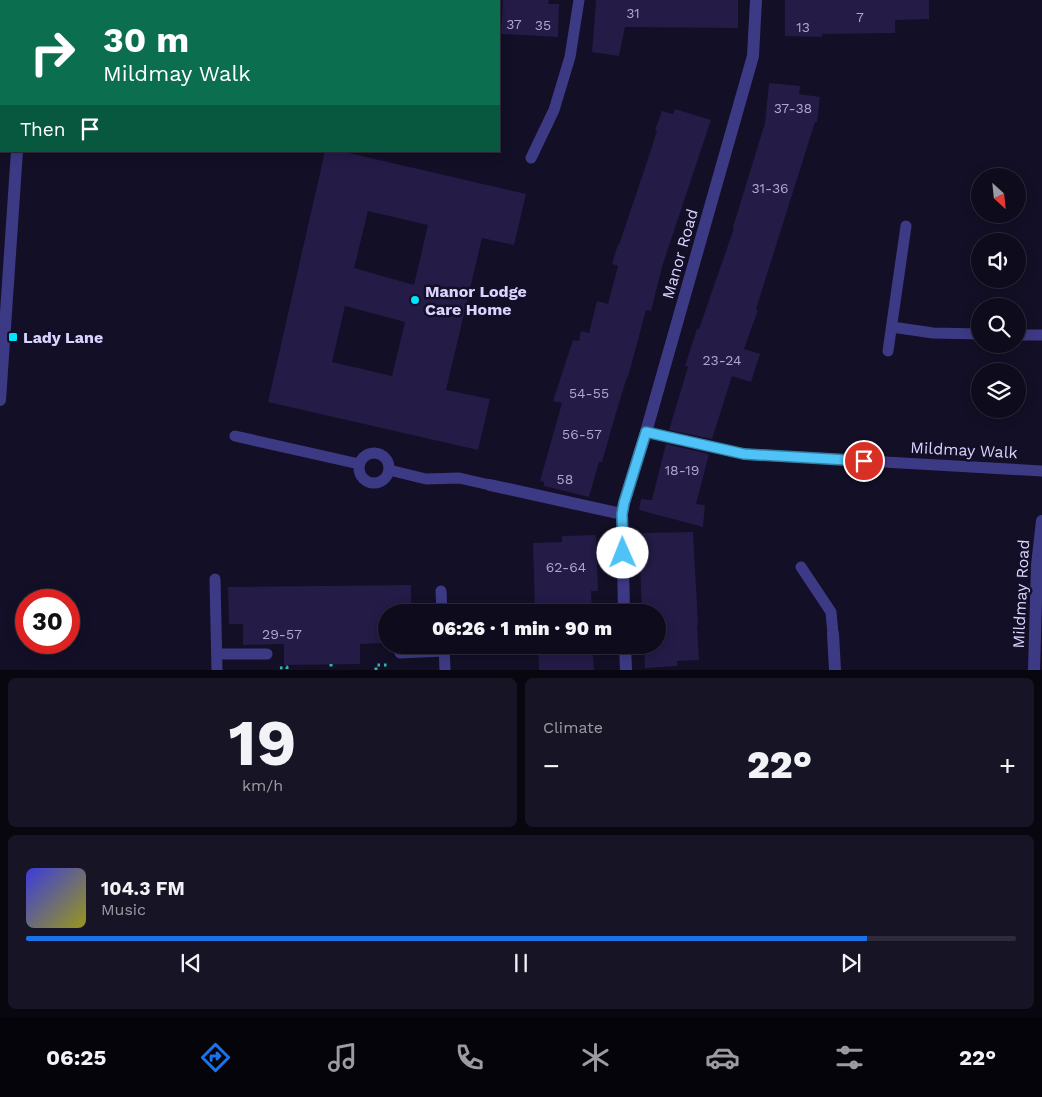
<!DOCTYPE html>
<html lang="en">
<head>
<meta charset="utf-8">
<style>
	:root { --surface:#0e0b1c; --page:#171425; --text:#f1f3f6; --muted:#9b9ba3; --line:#2e2b3b; --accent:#1a73e8 }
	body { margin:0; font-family:"Work Sans",sans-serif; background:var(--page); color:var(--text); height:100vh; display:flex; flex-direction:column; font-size:19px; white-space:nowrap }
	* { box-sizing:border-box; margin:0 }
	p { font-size:16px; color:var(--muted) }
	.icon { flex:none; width:28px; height:28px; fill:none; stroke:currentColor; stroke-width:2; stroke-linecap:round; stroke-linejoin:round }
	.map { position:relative; height:670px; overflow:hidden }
	.drawer { display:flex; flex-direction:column; gap:8px; padding:8px; background:#08060f; flex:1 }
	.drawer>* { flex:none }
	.hud { position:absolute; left:0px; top:0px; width:500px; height:152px; box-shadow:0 2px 12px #0003,0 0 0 1px var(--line); background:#0b6e4f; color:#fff; overflow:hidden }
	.needle { width:32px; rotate:153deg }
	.controls { position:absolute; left:971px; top:168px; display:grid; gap:10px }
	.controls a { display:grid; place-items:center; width:55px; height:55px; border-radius:50%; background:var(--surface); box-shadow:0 2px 12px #0003,0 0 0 1px var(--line); font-size:25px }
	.speed { position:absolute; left:15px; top:589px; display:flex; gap:10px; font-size:25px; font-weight:700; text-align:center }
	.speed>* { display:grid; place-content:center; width:65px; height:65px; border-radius:50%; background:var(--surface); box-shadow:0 2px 12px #0003,0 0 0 1px var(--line); line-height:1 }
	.speed .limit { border:8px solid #d22; background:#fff; color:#111 }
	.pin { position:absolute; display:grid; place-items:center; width:42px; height:42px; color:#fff; margin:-21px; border:2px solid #fff; border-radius:50%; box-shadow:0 1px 5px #0007 }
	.me { position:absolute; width:55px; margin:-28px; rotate:359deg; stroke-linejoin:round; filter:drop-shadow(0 0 4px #0008) }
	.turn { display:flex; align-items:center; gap:18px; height:105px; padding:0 20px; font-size:22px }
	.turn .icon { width:65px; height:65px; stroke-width:2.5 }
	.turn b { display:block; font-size:35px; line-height:42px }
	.then { display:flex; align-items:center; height:48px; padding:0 20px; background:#0003; gap:10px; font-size:19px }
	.big { font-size:38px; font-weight:800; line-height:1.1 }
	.drawer .card { flex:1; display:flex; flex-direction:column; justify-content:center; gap:8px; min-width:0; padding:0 18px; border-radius:8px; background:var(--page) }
	.drawer .dial { align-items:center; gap:0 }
	.dial b { font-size:65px; line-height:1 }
	.song { display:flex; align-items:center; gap:15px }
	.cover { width:60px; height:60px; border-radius:8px; background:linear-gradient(135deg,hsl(240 70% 55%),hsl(60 70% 35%)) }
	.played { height:5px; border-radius:2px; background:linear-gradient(90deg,var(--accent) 85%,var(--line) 85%) }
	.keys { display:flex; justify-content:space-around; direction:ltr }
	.heat { display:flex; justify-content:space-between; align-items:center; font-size:28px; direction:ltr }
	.drawer .tiles { flex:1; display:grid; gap:8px; grid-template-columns:1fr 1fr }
	.card:last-child { grid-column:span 2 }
	.trip { position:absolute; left:378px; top:604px; width:288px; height:50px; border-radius:25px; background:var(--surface); box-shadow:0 2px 12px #0003,0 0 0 1px var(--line); font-weight:800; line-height:50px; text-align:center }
	.tabs { display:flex; height:80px; justify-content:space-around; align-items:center; background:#06040b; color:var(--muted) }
	.tabs .icon { width:35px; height:35px }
	.tabs .active { color:var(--accent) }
	.tabs b { font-size:22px; color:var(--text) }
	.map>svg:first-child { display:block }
	.building { fill:#241b47; fill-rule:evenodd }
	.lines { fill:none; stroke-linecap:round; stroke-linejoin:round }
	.path { stroke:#2fb8b0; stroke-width:3; stroke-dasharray:2.5 4; stroke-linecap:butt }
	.lane { stroke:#3d3a85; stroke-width:11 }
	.street { stroke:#3d3a85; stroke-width:12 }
	.route-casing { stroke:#337fa1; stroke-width:12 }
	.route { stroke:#4fc3f7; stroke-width:9 }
	.poi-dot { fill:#00e5ff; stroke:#130f26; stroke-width:2 }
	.labels { text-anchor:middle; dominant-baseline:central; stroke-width:5; stroke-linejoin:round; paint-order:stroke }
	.number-label { font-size:14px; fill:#aca6d1 }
	.street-label { font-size:16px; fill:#d9d4ff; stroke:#130f26 }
	.poi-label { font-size:16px; font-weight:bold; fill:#d9d4ff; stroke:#130f26; text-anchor:start }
</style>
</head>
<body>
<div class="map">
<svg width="1042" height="670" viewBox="0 0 1042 670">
	<rect width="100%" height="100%" fill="#130f26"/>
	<!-- building -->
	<path class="building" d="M503,0h46l-1,4h11l-1,33 -57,-3z
		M596,0h142v28l-113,-1 -6,29 -27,-4z
		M785,0h144v19l-34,1v13l-73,1v3l-37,-1z
		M769,83l31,3 -1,8 21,3 -3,25h-2l-59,187 2,1 -14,39 16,5 -9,28 -19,-6 -20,63 -43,-9 19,-63 -3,-1 12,-37h2l35,-101 -1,-1 32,-104z
		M675,109l36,11 -49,147 -11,44 -5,-1 -18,67h-1l-12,39 -13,46h-3l-10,35 -45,-11v-4l-4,-1 22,-78 -9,-2 20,-61 6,1 2,-10 8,2 8,-32 11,3 10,-38 -6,-2 6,-20 1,1 29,-86 9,-28 -2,-1 7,-19 11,3z
		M325,151h15l186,43 -12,51 -32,-7 -36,152 44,9 -12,51 -210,-48zM368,211l60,14 -14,60 -60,-17zM345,306l60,16 -13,54 -60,-14z
		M666,444l43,10 -13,50 9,1 -2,22 -64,-17 2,-11 11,1z
		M693,532l5,93h-1l2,35 -22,1v5l-32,2 -1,-23h12v-33h-14l-2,-49 3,-30z
		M596,535l2,56h-7l1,21h-57l-2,-69 29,-1v-6z
		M411,585v27h-25v31l-26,1v20l-76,1v-21l-41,1v-21h-14l-1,-37z
		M538,645h54l2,25h-55z"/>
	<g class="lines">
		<!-- path -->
		<path class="path" d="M331,664v6
			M280,668l7,-1v3
			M376,670v-5h12"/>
		<!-- lane -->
		<path class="lane" d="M531,158l23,-48 16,-53 9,-57
			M892,327l41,6 47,1
			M1018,335h24
			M888,351l18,-125
			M646,432l98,22 298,17
			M235,436l124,28
			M359 468a15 15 0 1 1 30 0a15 15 0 1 1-30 0Z
			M389,470l37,9 33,-1 31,7
			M801,567l30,45 2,22
			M215,579l2,91
			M441,591l1,21
			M444,645l1,25
			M400,653l44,-2
			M217,654h50"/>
		<!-- street -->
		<path class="street" d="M27,1v-1
			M0,400l17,-249
			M490,485l132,29
			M624,612l-2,-98 2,-11 22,-71 107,-376 3,-56
			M833,634l2,36
			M625,645l1,25
			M1034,670l3,-105 5,-44"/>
	</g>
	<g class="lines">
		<!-- route casing -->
		<g class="route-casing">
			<path id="route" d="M623,553l-1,-39 2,-11 22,-71 98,22 120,7"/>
		</g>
		<!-- route -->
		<use href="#route" class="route"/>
	</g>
	<!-- markers -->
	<g class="poi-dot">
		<circle cx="415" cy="300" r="5"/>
		<rect x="8" y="332" width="10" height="10" rx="2.5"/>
	</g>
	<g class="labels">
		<!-- number labels -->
		<g class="number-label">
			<text x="633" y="13">31</text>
			<text x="860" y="17">7</text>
			<text x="514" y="24">37</text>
			<text x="543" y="25">35</text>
			<text x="803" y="27">13</text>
			<text x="793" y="108">37-38</text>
			<text x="770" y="188">31-36</text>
			<text x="722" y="360">23-24</text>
			<text x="589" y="393">54-55</text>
			<text x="582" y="434">56-57</text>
			<text x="682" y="470">18-19</text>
			<text x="565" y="479">58</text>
			<text x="566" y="567">62-64</text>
			<text x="282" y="634">29-57</text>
		</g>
		<!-- street labels -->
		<g class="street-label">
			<text transform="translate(680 254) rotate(-74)">Manor Road</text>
			<text transform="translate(964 450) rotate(3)">Mildmay Walk</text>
			<text transform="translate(1021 594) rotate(-87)">Mildmay Road</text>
		</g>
		<!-- poi labels -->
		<g class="poi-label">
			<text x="425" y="291">Manor Lodge<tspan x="425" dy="18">Care Home</tspan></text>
			<text x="23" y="337">Lady Lane</text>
		</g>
	</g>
</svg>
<div class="controls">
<a><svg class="needle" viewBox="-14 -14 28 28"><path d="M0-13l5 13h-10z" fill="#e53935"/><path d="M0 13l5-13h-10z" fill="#9b9ba3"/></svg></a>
<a><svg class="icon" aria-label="sound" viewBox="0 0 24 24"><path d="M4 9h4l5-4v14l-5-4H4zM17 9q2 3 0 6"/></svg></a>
<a><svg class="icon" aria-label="search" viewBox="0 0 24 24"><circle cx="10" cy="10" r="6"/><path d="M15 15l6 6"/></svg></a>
<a><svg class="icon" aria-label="layers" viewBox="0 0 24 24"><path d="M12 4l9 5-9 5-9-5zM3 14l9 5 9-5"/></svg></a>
</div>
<div class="speed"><div class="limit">30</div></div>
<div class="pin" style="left:864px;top:461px;background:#d93025"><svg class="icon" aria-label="arrive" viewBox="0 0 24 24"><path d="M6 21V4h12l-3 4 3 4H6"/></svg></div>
<svg class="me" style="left:623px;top:553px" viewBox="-20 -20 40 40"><circle r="19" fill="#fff"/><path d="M0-13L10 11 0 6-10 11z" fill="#4fc3f7"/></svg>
<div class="trip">06:26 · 1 min · 90 m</div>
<div class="hud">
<div class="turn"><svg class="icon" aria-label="right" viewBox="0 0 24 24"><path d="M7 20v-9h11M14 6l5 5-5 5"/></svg><div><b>30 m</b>Mildmay Walk</div></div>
<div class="then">Then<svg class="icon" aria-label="arrive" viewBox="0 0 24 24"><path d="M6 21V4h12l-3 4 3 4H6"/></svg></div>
</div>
</div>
<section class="drawer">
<div class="tiles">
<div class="card dial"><b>19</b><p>km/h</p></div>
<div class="card"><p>Climate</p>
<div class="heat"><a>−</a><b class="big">22°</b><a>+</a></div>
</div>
<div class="card">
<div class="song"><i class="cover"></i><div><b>104.3 FM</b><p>Music</p></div></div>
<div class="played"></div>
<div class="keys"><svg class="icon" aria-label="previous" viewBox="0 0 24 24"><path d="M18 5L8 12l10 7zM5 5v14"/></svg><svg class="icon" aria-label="pause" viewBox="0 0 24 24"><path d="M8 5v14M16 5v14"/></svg><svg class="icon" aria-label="next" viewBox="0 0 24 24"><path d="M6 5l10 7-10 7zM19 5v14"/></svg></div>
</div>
</div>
</section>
<nav class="tabs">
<b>06:25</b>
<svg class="icon active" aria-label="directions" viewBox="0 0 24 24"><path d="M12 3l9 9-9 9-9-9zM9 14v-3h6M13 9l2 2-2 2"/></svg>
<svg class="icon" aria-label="music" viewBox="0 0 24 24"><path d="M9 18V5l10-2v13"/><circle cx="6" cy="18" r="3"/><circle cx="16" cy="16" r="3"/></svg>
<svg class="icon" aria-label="phone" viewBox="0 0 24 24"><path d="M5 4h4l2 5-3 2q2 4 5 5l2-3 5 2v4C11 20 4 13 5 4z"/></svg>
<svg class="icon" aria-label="climate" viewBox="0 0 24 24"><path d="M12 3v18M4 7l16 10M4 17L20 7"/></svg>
<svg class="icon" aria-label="car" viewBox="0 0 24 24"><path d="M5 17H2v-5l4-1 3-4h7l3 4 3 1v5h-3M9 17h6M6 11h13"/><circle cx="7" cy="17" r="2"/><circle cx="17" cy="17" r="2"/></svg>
<svg class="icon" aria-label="filters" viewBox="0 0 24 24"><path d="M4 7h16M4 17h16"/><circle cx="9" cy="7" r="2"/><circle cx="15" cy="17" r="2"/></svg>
<b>22°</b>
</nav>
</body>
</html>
